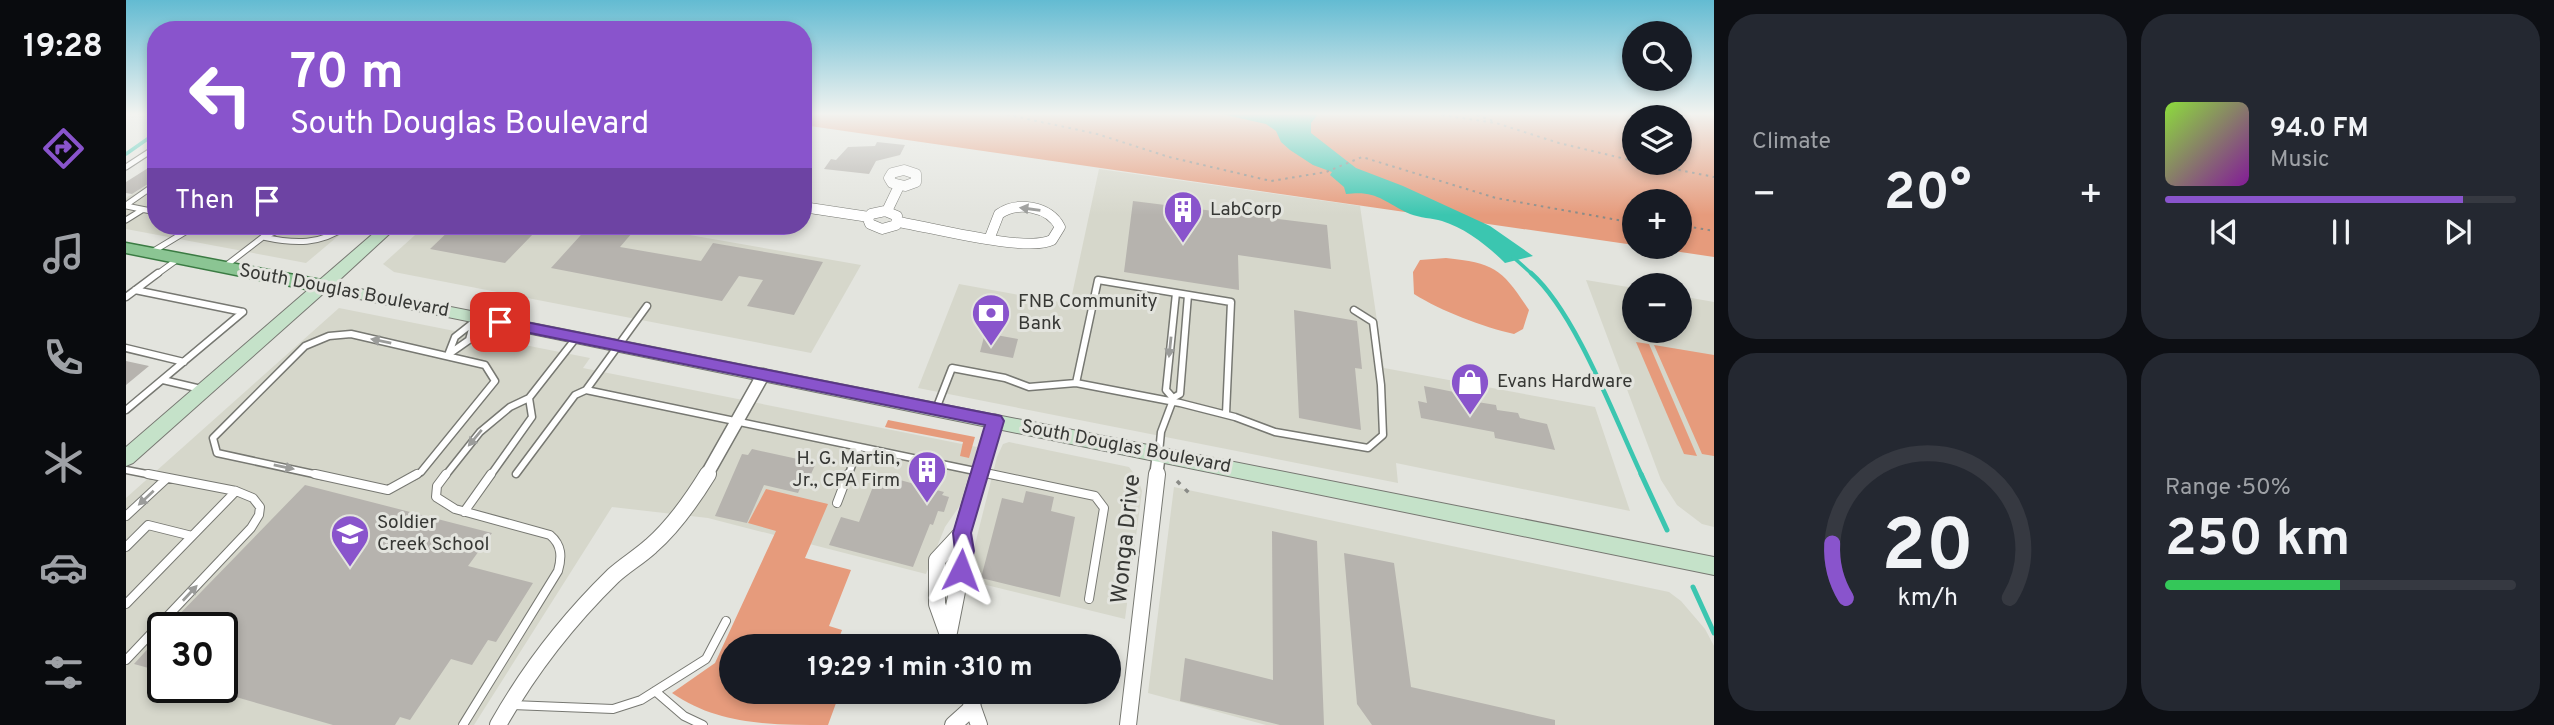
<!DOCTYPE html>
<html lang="en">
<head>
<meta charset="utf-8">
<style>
	:root { --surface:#171b24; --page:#242831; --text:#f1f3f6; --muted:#9ea1a6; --line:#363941; --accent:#8954cc }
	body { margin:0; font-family:Overpass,sans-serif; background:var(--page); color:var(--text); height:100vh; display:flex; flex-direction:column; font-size:26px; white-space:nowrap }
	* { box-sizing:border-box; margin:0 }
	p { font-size:23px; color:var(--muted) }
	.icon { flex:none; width:38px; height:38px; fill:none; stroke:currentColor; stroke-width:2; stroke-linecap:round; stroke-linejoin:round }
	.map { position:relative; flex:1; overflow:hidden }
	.sheet { display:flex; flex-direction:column; gap:14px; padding:14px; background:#0d0f14; width:840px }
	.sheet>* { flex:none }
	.banner { position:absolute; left:21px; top:21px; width:665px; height:214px; border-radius:28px; box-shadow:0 4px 10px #0003; background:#8954cc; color:#fff; overflow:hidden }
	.controls { position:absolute; left:1496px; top:21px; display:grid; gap:14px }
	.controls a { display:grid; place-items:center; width:70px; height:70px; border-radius:50%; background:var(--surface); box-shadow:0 4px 10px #0003; font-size:35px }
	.speed { position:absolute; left:21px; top:612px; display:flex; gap:14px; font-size:35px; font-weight:700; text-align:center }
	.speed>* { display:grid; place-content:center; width:91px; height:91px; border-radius:50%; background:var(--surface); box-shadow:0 4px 10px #0003; line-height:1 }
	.speed .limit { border:4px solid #111; border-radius:10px; background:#fff; color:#111 }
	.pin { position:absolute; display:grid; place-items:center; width:60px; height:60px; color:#fff; margin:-30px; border-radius:14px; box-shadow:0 4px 10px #0006 }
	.me { position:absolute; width:77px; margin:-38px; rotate:3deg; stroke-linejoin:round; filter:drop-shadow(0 0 5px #0008) }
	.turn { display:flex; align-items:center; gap:24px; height:147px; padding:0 28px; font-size:32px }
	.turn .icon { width:91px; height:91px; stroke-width:2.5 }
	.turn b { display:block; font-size:49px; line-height:60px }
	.then { display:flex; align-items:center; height:66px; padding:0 28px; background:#0003; gap:14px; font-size:26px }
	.big { font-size:52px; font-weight:700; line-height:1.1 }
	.sheet .card { flex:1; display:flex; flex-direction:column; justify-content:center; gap:10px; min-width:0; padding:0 24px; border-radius:28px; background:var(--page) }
	.sheet .dial { align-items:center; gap:0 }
	.dial svg { height:182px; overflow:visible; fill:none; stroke:var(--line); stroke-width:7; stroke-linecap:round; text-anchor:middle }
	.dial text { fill:var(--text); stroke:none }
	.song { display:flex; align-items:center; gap:21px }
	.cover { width:84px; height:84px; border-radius:10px; background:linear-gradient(135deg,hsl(90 70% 55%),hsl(290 70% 35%)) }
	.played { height:7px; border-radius:4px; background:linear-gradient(90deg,var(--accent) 85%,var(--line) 85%) }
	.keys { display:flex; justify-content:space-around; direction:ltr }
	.heat { display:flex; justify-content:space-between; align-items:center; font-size:38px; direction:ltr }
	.charge { height:10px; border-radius:5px; background:linear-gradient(90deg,#34c759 50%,var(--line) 0) }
	.sheet .tiles { flex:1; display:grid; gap:14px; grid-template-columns:repeat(2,1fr) }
	.trip { position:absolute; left:593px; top:634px; width:402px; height:70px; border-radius:35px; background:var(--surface); box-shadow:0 4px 10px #0003; font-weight:700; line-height:70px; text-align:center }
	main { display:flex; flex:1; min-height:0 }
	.tabs { display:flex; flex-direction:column; width:126px; justify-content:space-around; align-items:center; background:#090b0e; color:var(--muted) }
	.tabs .icon { width:49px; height:49px }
	.tabs .selected { color:var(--accent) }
	.tabs b { font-size:32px; color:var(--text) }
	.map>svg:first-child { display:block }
	.built { fill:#d6d7cb; fill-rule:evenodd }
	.green { fill:#e69b7c; fill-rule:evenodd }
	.water { fill:#3bc6b0 }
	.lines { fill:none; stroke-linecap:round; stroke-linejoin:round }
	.stream-far2 { stroke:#3bc6b0; stroke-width:3.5 }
	.stream-far1 { stroke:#3bc6b0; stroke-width:4.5 }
	.stream { stroke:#3bc6b0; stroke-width:5 }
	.building { fill:#b6b3ae }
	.service-far2-casing { stroke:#777872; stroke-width:7 }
	.service-far1-casing { stroke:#777872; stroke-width:9 }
	.service-casing { stroke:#777872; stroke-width:10 }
	.minor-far2-casing { stroke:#777872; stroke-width:11 }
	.minor-far1-casing { stroke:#777872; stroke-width:15 }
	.minor-casing { stroke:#777872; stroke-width:18 }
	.secondary-casing { stroke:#777872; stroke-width:2 }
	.primary-casing { stroke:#3b7b43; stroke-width:3 }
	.path-far1 { stroke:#898a86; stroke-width:2; stroke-dasharray:2.5 4.5; stroke-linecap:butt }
	.path { stroke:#898a86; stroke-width:3.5; stroke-dasharray:4.5 7; stroke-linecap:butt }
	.service-far2 { stroke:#fff; stroke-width:5 }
	.service-far1 { stroke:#fff; stroke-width:6 }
	.service { stroke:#fff; stroke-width:8 }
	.minor-far2 { stroke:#fff; stroke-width:10 }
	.minor-far1 { stroke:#fff; stroke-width:12 }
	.minor { stroke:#fff; stroke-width:16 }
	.secondary { fill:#c5e2c9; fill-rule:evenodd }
	.primary { fill:#8bc593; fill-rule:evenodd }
	.oneway { fill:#9b9c9a }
	.route { fill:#8954cc; stroke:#593785; stroke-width:2 }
	.labels { text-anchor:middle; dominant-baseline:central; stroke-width:6; stroke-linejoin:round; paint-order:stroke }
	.poi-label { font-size:19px; fill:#373835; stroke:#e3e4de; text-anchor:start }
	.street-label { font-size:19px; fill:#373835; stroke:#e3e4de }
	.near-street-label { font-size:23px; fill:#373835; stroke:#e3e4de }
</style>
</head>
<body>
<main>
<nav class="tabs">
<b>19:28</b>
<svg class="icon selected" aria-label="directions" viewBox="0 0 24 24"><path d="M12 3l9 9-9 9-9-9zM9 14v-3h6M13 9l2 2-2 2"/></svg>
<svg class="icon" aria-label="music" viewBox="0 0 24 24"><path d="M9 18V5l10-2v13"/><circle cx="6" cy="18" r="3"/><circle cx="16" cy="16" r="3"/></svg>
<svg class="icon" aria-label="phone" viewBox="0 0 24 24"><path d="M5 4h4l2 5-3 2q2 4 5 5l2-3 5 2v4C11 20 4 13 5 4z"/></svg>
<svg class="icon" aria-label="climate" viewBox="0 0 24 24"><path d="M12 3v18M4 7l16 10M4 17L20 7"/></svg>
<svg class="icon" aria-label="car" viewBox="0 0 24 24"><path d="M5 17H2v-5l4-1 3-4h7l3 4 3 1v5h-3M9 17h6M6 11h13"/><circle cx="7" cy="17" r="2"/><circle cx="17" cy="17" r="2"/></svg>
<svg class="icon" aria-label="filters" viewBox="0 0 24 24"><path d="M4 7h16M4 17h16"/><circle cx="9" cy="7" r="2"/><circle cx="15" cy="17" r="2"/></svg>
</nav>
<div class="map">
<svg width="1588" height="725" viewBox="0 0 1588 725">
	<rect width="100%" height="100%" fill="#e3e4de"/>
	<!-- built -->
	<path class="built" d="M973,169l261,37 24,162 211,39 35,104 -234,-48 2,20 -480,-95 41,-104 111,20z
		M30,179v47h194l-44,37 -180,-34v-31z
		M299,226h213l223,39 -50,88 -417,-81 -11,-8z
		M1460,280l48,8v43h46v-35l34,6v225l-12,-3 -25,-19 -16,-25z
		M213,308l251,50 -7,10 394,79 -12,51 -20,29 -19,47 -218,-56 -96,-11 -138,218h-348v-227zM37,628h59v60h-59z
		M883,442l120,25 9,12 4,12 -17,128 -159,-39 31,-123 6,-13z
		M1048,487l495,105 12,9 24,28 9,17v79h-448l-118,-32z"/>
	<!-- green -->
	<path class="green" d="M677,113h911v144l-67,-10h33v-46h-46v44l-831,-120zM1508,117h46v46h-46z
		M1320,258c49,5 56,11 83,52l-6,19 -9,5c-31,-7 -73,-23 -100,-40l-1,-22 7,-12z
		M1510,342l13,2 48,112 -13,-2z
		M1528,345l60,10v101l-12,-2z
		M762,420l87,17 -6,21 -9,-2 3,-14 -78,-15z
		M640,489l62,15 -23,54 46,12 -22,56 13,4 -6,16h-104v45h94l13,4 -11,30c-57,0 -110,0 -156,-32l43,-30 61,-132 -28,-8z"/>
	<!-- water -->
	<path class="water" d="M1091,113h102l-8,10v10l45,35 47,18 87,40 43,30 -28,7c-17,-17 -40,-35 -63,-42 -10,-3 -22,-3 -32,-7 -28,-13 -33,-24 -64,-20l-2,-7 -14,-12 2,-3 -19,-7 -23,-15 -9,-8 -5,-11 -10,-7z"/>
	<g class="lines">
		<!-- stream-far2 -->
		<path class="stream-far2" d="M0,154l30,-21
			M1387,257l20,18"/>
		<!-- stream-far1 -->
		<path class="stream-far1" d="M1405,273c45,40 84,146 111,203"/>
		<!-- stream -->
		<path class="stream" d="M1515,474l26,56
			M1567,587l21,46"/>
	</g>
	<!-- building -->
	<path class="building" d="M751,142l28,3 -5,10 -24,6 -7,13 -45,-5 7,-10 5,1 12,-13 27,-1z
		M30,163v16l-24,15 -6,-1v-11z
		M1007,201l194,24 4,44 -93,-14 1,35 -115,-18z
		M328,226h34l45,8 -28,29 -75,-14z
		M463,226h49l-18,21 81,14 12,-18 110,19 -29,53 -47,-9 16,-26 -24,-4 -17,25 -171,-33z
		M1168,310l63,11 5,48 -7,-1 6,62 -62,-12z
		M859,333l33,6 -5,19 -33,-6z
		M0,361l23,5 -23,19z
		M1298,386l40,8 1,6 31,5 1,5 21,3 2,5 27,6 8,26 -60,-12 -1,-6 -73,-14 -3,-17 9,2z
		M626,449l64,14 -10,22 -4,-1 -4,9 -34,-8 -17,38 -32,-7 27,-62 6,1z
		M752,474l66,18 -2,3 7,2 -5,15 -6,-1 -5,14 -3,-1 -17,43 -84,-22 12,-28 18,5z
		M179,485l187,48 -24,33 65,17 -37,59 -8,-2 -16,25 -21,-6 -41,61 -10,-3 -5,8h-62l-111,-32v-65h-56z
		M900,491l28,6 -3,14 24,6 -15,80 -79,-19 21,-80 21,5z
		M1146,531l45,10 7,184h-44l-100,-24 5,-43 88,22z
		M1218,553l50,10 17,124 144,33v5h-183l-15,-21z
		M37,632v40l-29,-8z"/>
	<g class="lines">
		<!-- service-far2 casing -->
		<g class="service-far2-casing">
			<path id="service-far2" d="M0,167l23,-15
				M0,205l30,-21
				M0,206l30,6
				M0,220l16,-10
				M126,226l23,5
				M137,237c32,7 57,8 84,-11
				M26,252l43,-26
				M98,267l39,-30 26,-11
				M30,275l22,-16"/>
		</g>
		<!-- service-far1 casing -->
		<g class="service-far1-casing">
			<path id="service-far1" d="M9,290l108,22
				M0,297l32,-24
				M0,348l58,14
				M323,354l20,-14 4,-15
				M322,355l7,-18 24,-19
				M37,380l38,9
				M460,390l413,86
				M1047,398l-7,-8 10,-97
				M1047,398l7,-4 8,-99
				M810,409l16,-41 53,10 24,9 47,-4
				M0,410l117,-98
				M1100,414l5,-112 -133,-22 -22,103 104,20 55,14 40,15 93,16 15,-13 -2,-50 -8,-63 -19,-12
				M1033,453l2,-21 12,-32
				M0,470l31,6
				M390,474l59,-79 11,-5 61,-84
				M197,476l-106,-23 -4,-15 92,-92 24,-10 22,-2 134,31 10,16 -74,91 -7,4
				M319,476l35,-44 30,-25 19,-9 47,-60
				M364,476l42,-59 -3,-19
				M722,476l11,-29"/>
		</g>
		<!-- service casing -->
		<g class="service-casing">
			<path id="service" d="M189,474l73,16 29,-16
				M320,474l-9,12 -1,11 19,12 95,26c12,10 12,22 8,36l-95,154
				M864,474l105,22 9,12 -15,91
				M711,503l11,-29
				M338,512l27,-38
				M0,516l40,-37
				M0,547l22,-22 44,11
				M0,604l110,-113
				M0,660l125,-132 8,-13 1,-8 -7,-9 -17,-7 -88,-17
				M529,691l29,25 19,9
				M386,705l101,4 28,-9 65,-41 20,-38"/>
		</g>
		<!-- minor-far2 casing -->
		<g class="minor-far2-casing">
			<path id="minor-far2" d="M778,170l12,4v8l-11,4 -13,-3 -3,-5 3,-5z
				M677,207l66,10
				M759,211l12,5 -1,9 -14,4 -12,-5 -2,-5 3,-5z
				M761,211l12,-25
				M772,222c32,5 129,31 154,18l8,-13c-11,-21 -43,-26 -61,-13l-9,23"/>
		</g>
		<!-- minor-far1 casing -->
		<g class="minor-far1-casing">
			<path id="minor-far1" d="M580,476l57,-101
				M853,476l16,-55
				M1030,476l3,-22"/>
		</g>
		<!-- minor casing -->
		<g class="minor-casing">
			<path id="minor" d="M823,632l16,-81 -3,-18
				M826,646l-15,-42v-44l25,-27 17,-59
				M841,691l12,34
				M372,725c31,-55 70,-105 115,-149 12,-11 26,-19 38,-30 23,-20 41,-46 57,-72
				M827,725l20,-18
				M1002,725l29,-251"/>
		</g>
		<!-- secondary casing -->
		<g class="secondary-casing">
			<path id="secondary" d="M256,226h16l-63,58 1379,273v18l-1389,-283 -192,171 -7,3v-19z"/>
		</g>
		<!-- primary casing -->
		<g class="primary-casing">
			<path id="primary" d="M0,243l195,37 9,6 -9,6 -195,-39z"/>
		</g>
		<!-- path-far1 -->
		<path class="path-far1" d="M874,113l97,21 72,23 102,24 55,-9 36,-15 134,41 138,25
			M1302,113l68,10 63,20 75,18
			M1344,113l24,8
			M1518,163l70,14
			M1554,225l34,6"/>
		<!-- path -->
		<path class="path" d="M1051,481l14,14"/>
		<!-- service-far2 -->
		<use href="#service-far2" class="service-far2"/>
		<!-- service-far1 -->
		<use href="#service-far1" class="service-far1"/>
		<!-- service -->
		<use href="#service" class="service"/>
		<!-- minor-far2 -->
		<use href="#minor-far2" class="minor-far2"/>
		<!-- minor-far1 -->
		<use href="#minor-far1" class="minor-far1"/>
		<!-- minor -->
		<use href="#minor" class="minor"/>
		<!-- secondary -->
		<use href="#secondary" class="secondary"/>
		<!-- primary -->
		<use href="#primary" class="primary"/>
	</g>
	<!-- one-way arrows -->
	<defs><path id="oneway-solid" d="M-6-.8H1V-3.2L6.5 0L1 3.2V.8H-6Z" transform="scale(1.75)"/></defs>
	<g class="oneway">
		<use href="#oneway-solid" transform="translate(904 209) rotate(-172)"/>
		<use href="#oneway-solid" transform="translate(255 341) rotate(-168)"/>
		<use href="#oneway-solid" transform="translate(1044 347) rotate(96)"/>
		<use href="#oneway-solid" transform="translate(349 438) rotate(130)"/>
		<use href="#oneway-solid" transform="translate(158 467) rotate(12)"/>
		<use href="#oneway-solid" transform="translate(20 498) rotate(137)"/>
		<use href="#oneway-solid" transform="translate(64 593) rotate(-47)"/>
	</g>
	<!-- sky -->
	<linearGradient id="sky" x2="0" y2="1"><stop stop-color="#63bbd2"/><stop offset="0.53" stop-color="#f2f3f0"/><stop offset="1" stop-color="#f2f3f0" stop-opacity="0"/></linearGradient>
	<rect width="1588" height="215" fill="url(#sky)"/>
	<!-- route -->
	<path class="route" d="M374,317l501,99 3,5 -33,112 3,18 -7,25 -6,2 -7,-2 -3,-6 4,-19 -2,-18 32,-108 -490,-99 -2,-4 2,-3z"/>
	<!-- icons -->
	<defs>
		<g id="building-pin" transform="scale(2.0125)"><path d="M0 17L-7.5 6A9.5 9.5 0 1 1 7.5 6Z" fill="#8954cc" stroke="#e3e4de"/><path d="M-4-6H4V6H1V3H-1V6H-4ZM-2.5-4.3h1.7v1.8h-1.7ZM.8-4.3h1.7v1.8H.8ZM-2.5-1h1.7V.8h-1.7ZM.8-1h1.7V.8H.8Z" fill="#fff"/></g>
		<g id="bank-pin" transform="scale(2.0125)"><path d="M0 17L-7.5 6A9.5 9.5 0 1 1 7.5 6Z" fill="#8954cc" stroke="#e3e4de"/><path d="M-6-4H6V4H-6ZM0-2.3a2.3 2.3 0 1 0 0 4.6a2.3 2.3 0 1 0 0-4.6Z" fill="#fff"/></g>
		<g id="shop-pin" transform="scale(2.0125)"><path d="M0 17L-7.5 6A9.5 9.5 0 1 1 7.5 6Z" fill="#8954cc" stroke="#e3e4de"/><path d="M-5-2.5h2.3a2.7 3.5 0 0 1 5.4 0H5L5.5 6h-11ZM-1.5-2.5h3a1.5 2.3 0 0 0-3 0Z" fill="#fff"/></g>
		<g id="school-pin" transform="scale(2.0125)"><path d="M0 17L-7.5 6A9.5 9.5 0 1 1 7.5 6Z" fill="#8954cc" stroke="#e3e4de"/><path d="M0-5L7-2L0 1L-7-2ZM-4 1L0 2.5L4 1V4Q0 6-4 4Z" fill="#fff"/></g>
	</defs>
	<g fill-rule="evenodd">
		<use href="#building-pin" x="1057" y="210"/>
		<use href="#bank-pin" x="865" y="313"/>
		<use href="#shop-pin" x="1344" y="382"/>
		<use href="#building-pin" x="801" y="470"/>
		<use href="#school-pin" x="224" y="534"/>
	</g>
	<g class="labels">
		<!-- poi labels -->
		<g class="poi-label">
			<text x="1084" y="210">LabCorp</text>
			<text x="892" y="302">FNB Community<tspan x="892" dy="22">Bank</tspan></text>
			<text x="1371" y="382">Evans Hardware</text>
			<text x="774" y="459" text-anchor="end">H. G. Martin,<tspan x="774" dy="22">Jr., CPA Firm</tspan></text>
			<text x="251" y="523">Soldier<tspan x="251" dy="22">Creek School</tspan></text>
		</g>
		<!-- street labels -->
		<g class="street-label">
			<text transform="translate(218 291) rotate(11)">South Douglas Boulevard</text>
			<text transform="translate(1000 447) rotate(11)">South Douglas Boulevard</text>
		</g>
		<!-- near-street labels -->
		<g class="near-street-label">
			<text transform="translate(1001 539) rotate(-84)">Wonga Drive</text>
		</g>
	</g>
</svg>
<div class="controls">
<a><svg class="icon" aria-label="search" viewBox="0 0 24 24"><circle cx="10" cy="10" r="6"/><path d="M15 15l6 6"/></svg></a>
<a><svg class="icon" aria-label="layers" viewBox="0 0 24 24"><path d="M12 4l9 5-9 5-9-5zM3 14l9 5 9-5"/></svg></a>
<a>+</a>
<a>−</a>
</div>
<div class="speed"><div class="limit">30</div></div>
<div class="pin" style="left:374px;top:322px;background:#d93025"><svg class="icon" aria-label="arrive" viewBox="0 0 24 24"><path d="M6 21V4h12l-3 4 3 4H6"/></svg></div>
<svg class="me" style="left:835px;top:570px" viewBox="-20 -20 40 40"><path d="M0-17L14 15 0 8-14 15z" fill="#8954cc" stroke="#fff" stroke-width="4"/></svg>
<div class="trip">19:29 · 1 min · 310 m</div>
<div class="banner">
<div class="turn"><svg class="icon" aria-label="left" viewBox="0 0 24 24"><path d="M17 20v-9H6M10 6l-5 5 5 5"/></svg><div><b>70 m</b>South Douglas Boulevard</div></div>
<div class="then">Then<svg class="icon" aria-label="arrive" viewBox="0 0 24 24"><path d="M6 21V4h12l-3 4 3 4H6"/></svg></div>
</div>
</div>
<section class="sheet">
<div class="tiles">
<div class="card"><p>Climate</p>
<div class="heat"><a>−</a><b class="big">20°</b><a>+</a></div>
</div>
<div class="card">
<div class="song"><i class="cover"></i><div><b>94.0 FM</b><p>Music</p></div></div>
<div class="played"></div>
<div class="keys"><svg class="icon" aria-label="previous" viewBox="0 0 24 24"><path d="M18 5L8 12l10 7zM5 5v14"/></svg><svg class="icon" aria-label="pause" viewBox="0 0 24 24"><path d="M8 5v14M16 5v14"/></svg><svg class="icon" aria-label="next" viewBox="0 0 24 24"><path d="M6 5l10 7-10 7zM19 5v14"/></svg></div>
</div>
<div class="card dial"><svg viewBox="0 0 100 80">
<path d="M14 69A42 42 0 1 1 86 69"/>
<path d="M14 69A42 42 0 0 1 8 45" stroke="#8954cc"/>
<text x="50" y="56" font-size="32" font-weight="700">20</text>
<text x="50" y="72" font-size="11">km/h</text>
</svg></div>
<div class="card"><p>Range · 50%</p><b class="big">250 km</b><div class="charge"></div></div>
</div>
</section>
</main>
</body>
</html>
